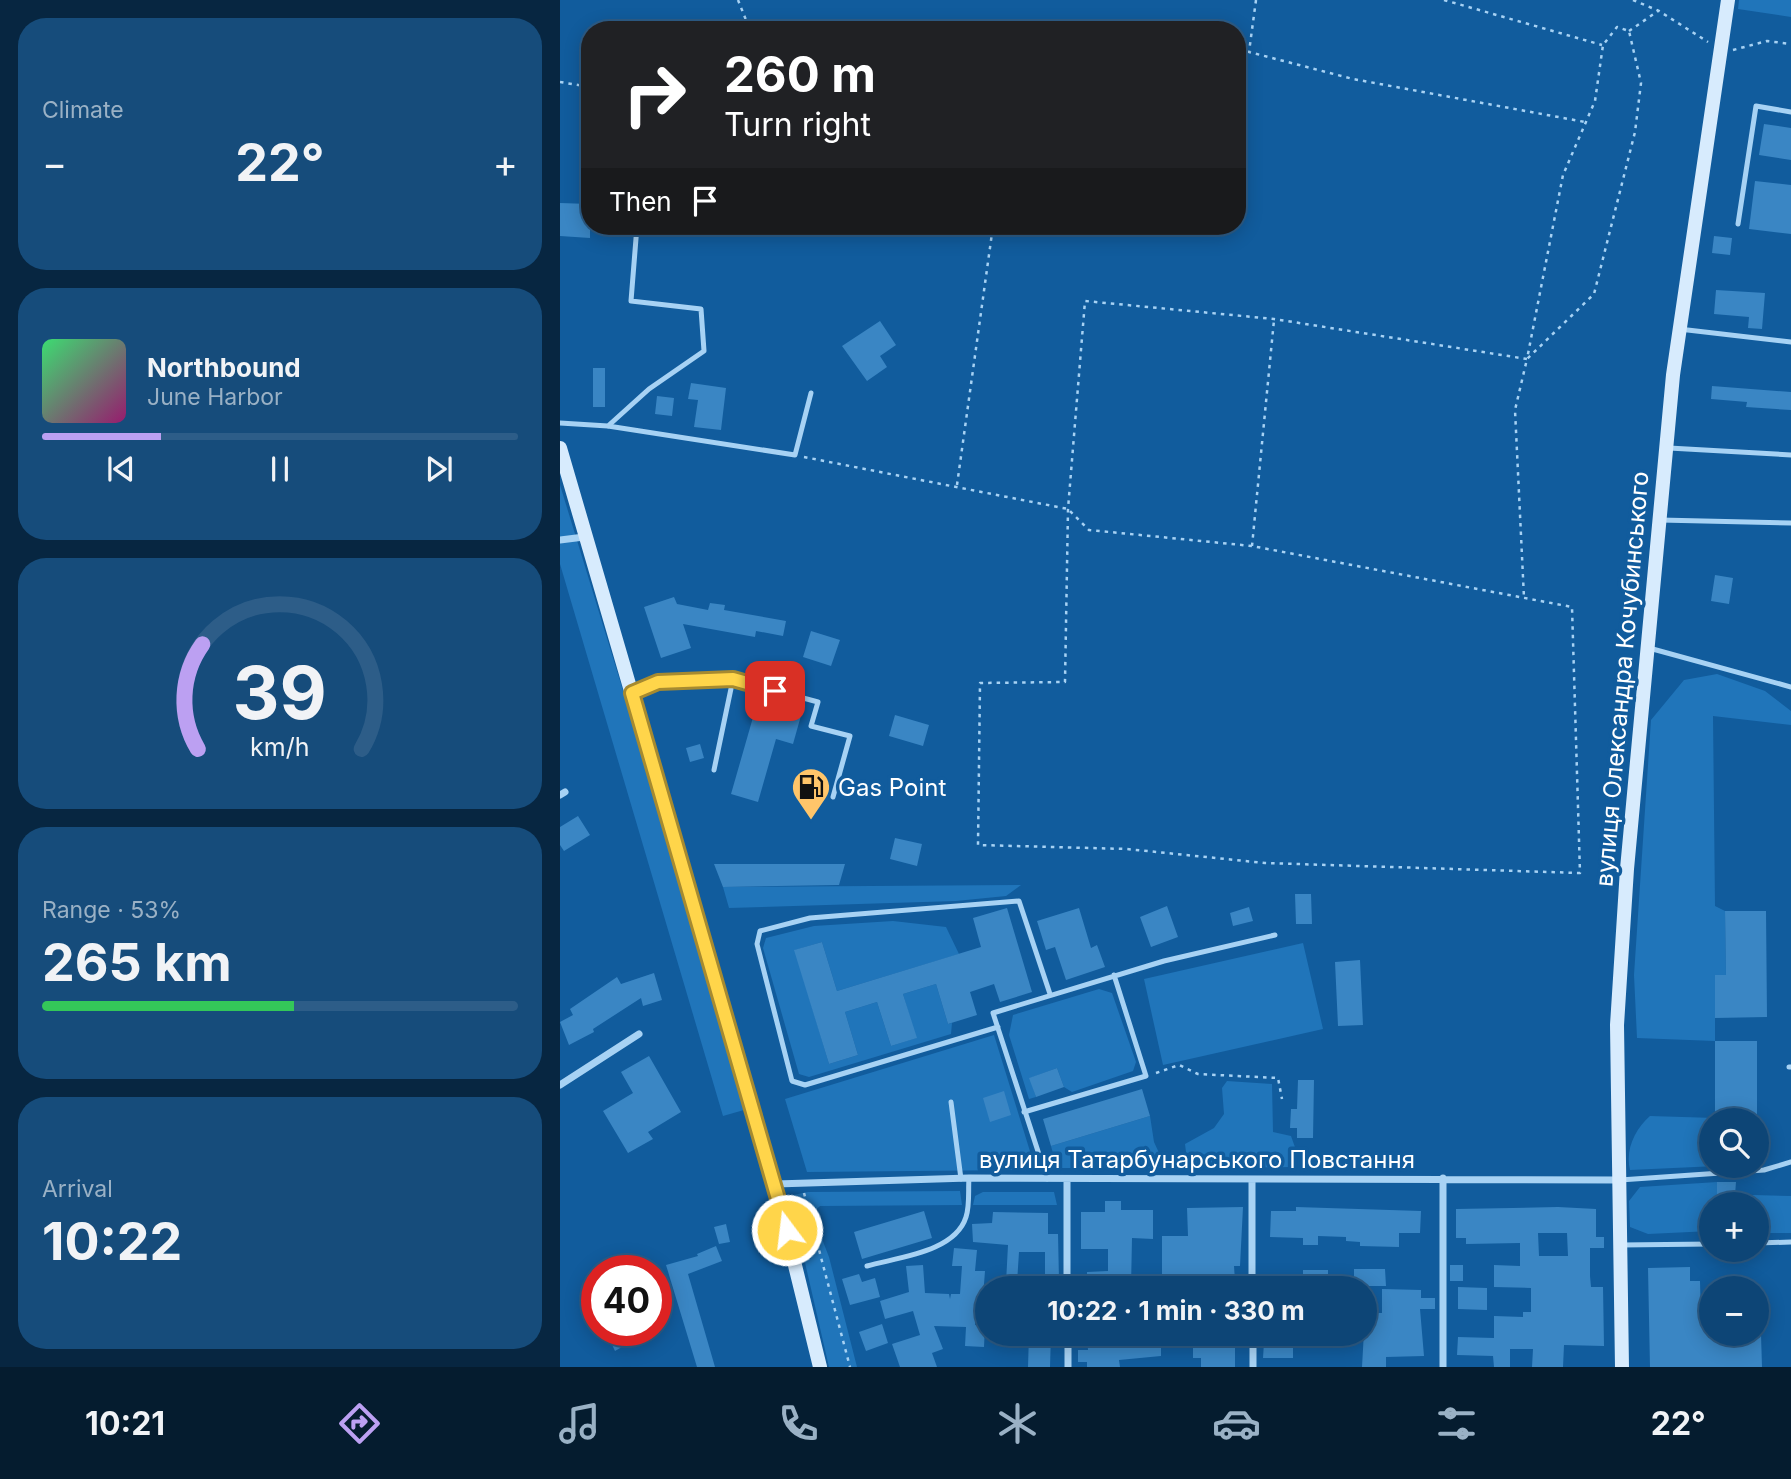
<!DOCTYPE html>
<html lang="en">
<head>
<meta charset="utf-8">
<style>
	:root { --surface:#0d4576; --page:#164c7b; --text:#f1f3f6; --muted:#9ab1c5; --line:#2d5d88; --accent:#bca0f2 }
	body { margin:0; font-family:Inter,sans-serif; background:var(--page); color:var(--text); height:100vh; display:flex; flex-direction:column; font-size:26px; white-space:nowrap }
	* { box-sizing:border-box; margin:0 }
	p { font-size:23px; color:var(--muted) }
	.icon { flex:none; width:38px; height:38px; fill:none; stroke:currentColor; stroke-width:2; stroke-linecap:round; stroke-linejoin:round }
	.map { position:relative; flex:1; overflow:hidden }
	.drawer { display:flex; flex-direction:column; gap:18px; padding:18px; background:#072641; width:560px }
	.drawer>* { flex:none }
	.hud { position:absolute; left:21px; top:21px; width:665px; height:214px; border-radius:28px; box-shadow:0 4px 18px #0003,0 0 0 2px var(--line); background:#202124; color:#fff; overflow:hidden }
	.fabs { position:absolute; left:1139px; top:1108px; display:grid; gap:14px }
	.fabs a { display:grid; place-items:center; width:70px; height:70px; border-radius:50%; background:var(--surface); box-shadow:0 4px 18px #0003,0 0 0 2px var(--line); font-size:35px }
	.speed { position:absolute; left:21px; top:1255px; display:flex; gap:14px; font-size:35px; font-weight:700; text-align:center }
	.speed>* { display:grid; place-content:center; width:91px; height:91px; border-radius:50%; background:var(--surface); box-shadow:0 4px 18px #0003,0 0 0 2px var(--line); line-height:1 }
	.speed .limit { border:10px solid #d22; background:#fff; color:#111 }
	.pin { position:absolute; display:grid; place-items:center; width:60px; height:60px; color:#fff; margin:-30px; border-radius:14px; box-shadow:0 4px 10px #0006 }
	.me { position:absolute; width:77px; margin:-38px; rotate:345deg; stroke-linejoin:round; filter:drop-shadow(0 0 5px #0008) }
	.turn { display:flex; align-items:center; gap:24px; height:147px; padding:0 28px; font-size:32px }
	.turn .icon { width:91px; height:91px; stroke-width:2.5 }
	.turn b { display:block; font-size:49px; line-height:60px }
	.then { display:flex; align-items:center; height:66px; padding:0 28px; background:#0003; gap:14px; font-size:26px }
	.big { font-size:52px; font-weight:700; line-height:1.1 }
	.drawer .tile { flex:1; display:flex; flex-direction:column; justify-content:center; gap:10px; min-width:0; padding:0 24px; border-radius:28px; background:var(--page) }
	.drawer .dial { align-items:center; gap:0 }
	.dial svg { height:182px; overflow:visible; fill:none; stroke:var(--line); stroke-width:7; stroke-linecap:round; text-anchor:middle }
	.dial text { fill:var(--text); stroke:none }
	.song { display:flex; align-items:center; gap:21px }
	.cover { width:84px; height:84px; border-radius:10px; background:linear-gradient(135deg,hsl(140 70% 55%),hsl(320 70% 35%)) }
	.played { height:7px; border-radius:4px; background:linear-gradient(90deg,var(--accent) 25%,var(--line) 25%) }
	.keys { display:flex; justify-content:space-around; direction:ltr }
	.heat { display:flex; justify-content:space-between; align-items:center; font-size:38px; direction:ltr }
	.charge { height:10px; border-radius:5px; background:linear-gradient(90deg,#34c759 53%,var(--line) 0) }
	.trip { position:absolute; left:415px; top:1276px; width:402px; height:70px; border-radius:35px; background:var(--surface); box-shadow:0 4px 18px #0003,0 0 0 2px var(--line); font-weight:700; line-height:70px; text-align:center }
	.dock { display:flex; height:112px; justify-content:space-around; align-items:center; background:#051c2f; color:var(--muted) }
	.dock .icon { width:49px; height:49px }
	.dock .on { color:var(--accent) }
	.dock b { font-size:32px; color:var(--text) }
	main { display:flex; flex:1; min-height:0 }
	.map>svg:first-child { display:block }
	.green { fill:#2075ba }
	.building { fill:#3a86c4; fill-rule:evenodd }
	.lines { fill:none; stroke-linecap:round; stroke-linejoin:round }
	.path { stroke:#a7d2f4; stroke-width:2.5; stroke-dasharray:3.5 5; stroke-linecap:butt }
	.lane { stroke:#a7d2f4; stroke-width:5 }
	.street { stroke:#a7d2f4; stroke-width:7 }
	.secondary { stroke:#d7ebfd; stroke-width:14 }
	.route-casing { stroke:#a68a30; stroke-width:18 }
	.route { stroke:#ffd54a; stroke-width:12 }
	.labels { text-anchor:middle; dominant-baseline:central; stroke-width:7; stroke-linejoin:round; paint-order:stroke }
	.street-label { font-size:24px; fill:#fff; stroke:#115c9d }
	.poi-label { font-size:24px; fill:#fff; stroke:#115c9d; text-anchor:start }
</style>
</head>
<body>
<main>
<section class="drawer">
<div class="tile"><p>Climate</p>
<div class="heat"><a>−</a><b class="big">22°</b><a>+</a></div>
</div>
<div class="tile">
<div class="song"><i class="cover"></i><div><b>Northbound</b><p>June Harbor</p></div></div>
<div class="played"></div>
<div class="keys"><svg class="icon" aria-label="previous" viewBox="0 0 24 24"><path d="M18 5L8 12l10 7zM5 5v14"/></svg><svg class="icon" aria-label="pause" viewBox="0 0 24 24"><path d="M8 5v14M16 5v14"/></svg><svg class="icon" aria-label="next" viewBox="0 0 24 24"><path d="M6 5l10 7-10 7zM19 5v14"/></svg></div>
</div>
<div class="tile dial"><svg viewBox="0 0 100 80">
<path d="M14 69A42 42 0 1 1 86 69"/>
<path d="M14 69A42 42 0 0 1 16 23" stroke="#bca0f2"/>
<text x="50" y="56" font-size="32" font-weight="700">39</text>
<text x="50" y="72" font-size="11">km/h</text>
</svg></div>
<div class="tile"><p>Range · 53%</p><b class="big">265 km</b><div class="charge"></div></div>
<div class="tile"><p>Arrival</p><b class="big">10:22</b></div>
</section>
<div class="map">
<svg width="1231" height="1367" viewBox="0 0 1231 1367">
	<rect width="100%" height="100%" fill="#115c9d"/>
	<!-- green -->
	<path class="green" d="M1179,0h52v17l-53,-8z
		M0,485l191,623 -28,8 -163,-552z
		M1157,674l48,17 26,20v14l-78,-9 2,190 10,5 1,64h-11v66l-78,-3 -3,-63 17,-255 33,-40z
		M461,885l-15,11 -50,5 -227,7 -6,-21z
		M333,921l53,6 13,27 -122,37 -15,-49 -27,8 34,114 29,-9 -13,-43 32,-10 14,44 25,-8 -13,-44 33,-10 12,40 4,-1 -1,11 -142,43 -10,-3 -36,-126 3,-10 48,-12z
		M743,943l20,86 -160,36 -19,-86z
		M539,989l13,4 24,69 -3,9 -61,21 -8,-5 -7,-19 -27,10 6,19 -7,2 -20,-64 4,-20z
		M434,1035l39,126 -1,9 -225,2 -22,-73z
		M667,1081l45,3 1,48 18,4 5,14 -1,17 -107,1 -3,-24 29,-16 10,-14 -2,-26z
		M590,1116l4,26 12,26h-109l-6,-22z
		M1090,1116l65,2 -3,2v46h5l-87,4c-5,-20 5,-41 20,-54z
		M1157,1182v12l74,2v37h-34v-29h-45l-1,27 -63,3 -18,-7 -1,-26 11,-14z
		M400,1191l2,14 -142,1 -8,7 17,44 28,110h-28l-34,-148 -2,-24 15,-3z
		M423,1192h71l3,13h-84l2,-9z"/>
	<!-- building -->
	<path class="building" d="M1204,124l27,4v32l-32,-5z
		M1195,181l36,4v49l-42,-5z
		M0,203l30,1v34l-30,-2z
		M1154,236l18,2 -2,17 -18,-2z
		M1156,290l49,3 -3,36 -14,-1 1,-11 -35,-3z
		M320,321l16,24 -16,11 7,11 -20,14 -25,-35z
		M33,368h12v39h-12z
		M131,383l35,5 -5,42 -27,-3 4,-27 -10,-1z
		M1152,386l79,6v18l-45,-3 1,-5 -36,-3z
		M97,396l17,2 -2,18 -17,-2z
		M1155,575l18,3 -4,26 -18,-3z
		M114,597l3,7 31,6 2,-7 15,2 -1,5 62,11 -3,15 -27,-5 -1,6 -72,-13 8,24 -30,10 -17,-51z
		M251,631l29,9 -9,26 -28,-9z
		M200,693l27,7 -2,8 17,4 -9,32 -17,-5 -18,63 -27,-8z
		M335,715l34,10 -6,21 -34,-10z
		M140,744l4,14 -14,4 -4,-14z
		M18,816l12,19 -26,16 -4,-6v-18z
		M335,838l27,6 -5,22 -27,-7z
		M154,864h131l-6,21 -116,2z
		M735,894h16l1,30h-16z
		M607,906l11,31 -27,10 -11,-30z
		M689,907l4,14 -20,5 -3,-13z
		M447,908l25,84 -32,10 -6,-18 -24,8 7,23 -29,9 -12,-40 -33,10 14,44 -26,8 -14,-44 -32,10 13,43 -29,9 -35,-114 28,-8 15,49 144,-44 -8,-29z
		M519,908l12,40 6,-3 8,22 -39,13 -11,-33 -9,3 -9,-29z
		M1165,911h41l1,106 -52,1v-43h11z
		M800,960l3,65 -25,1 -3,-64z
		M94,973l8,27 -19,6 -2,-8 -48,31 1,3 -25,13 -9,-23 13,-7 -3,-6 47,-32 4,7z
		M1155,1041h42v77h-42z
		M89,1056l32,56 -33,20 5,7 -25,14 -25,-42 30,-18 -12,-21z
		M497,1068l7,19 -28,10 -7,-19z
		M738,1080h16l-1,58h-16v-10h-7l1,-19h6z
		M582,1089l8,27 -99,30 -8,-27z
		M444,1091l7,24 -21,7 -7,-24z
		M1157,1182h19l-1,13 -18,-1z
		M545,1201h16v9h32v29l-21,-1 -1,50h-44v-16l21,-1v-22h-27v-37h24z
		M683,1207l-3,59h-6l1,15 -39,2v4h-34v-51h26l-1,-28z
		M736,1207l125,4 -1,22h-21v14l-39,-1v-4l-14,-1v-4l-28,-1v9h-15v-7l-33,-1 1,-26h25z
		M998,1207l38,2v28h8v11h-14v28l1,11h12l1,59 -40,-1 -1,22h-31l1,-18h-23v18h-16l-1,-11 -36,-1 1,-18 36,1v-22l29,1v-5h8v-24l-37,-1v-22l26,1v-23l-54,1v-6h-10v-29zM978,1233h29l1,23h-29z
		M364,1211l8,27 -70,21 -8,-27z
		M433,1212l55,1v21h10l1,46h-14v-28h-26l-2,31h-11l2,-38 -35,-3 -1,-18 20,-1z
		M166,1224l4,18 -11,2 -5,-17z
		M156,1246l6,15 -34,13 27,93h-18l-31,-102 32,-9 -1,-2z
		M394,1248l23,2 -2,21h10l-2,26 -7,-1 -1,29h10l-1,22 -19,-1 1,-19 -32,-1 9,23 -11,4 5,14h-37l-8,-23 28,-9 -7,-24 -28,8 -5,-18 29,-9 -3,-26 17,-1 2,28 24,1 1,5 1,-5h9l2,-28h-10z
		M890,1265h13v16h-13z
		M1130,1267v14h10l1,38h11v15h49l1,33h-112l-2,-99z
		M794,1269h31l1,17h-32z
		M743,1270h25v18h-25z
		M299,1274l3,8 13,-4 5,19 -30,8 -8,-26z
		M898,1287l29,1v22l-29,-1z
		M822,1289l39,1v8h14v11h-15l4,47 -38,1v10h-24l3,-54h17z
		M322,1324l6,19 -22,8 -7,-19z
		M45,1330h22l5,11 -17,10z
		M469,1334h22l-1,33h-22z
		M527,1334h51v5h23v17l-42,4 1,7h-33v-5h-9v-12h10z
		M625,1334l36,2v-2h14v33h-34v-9h-8v-10h-7z
		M704,1342l29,1v15h-30z"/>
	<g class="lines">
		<!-- path -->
		<path class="path" d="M178,0l12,30
			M696,0l-7,52 104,27 232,43
			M884,0l158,45
			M1073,0l26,11 49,31
			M1069,31l29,-20
			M1173,50l34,-9 24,3
			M0,82l30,5
			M244,457l264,52 21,21 163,16 320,61 8,266 -315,-10 -138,-14 -149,-4 2,-162 85,-1 3,-173 17,-208 189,18 253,40 36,-184 32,-74 8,-56 14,-18 12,4 12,52 -6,49 -41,162 -67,65 -12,51 9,188
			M397,485l36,-259
			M692,546l22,-226
			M596,1073l23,-8 19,9 80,4 4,21
			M244,1193l46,174"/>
		<!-- lane -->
		<path class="lane" d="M1178,224l18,-118 35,6
			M1119,329l112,13
			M0,423l48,3 187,29 16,-62
			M48,426l41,-37 55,-38 -3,-42 -70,-8 6,-75
			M1109,448l122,7
			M1100,520l131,3
			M1089,648l142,39
			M173,679l85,23 -7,24 39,10 -17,61
			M74,692l24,-10 75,-3 -19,91
			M438,1027l-193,58 -13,-4 -35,-137 3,-13 50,-13 209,-17 31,93
			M1229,1067h2
			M391,1102l10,77
			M464,1112l122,-36 -32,-101
			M487,1179l-54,-166 171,-52 111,-26
			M1060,1180l144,-10 27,-8
			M1197,1243l34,-1
			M1060,1245l92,-1
			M307,1266c32,-9 88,-14 99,-49 4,-12 2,-27 3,-39"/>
		<!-- street -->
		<path class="street" d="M0,540l24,-3
			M0,795l5,-3
			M0,1085l79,-51
			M692,1179v109
			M507,1180v108
			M216,1184l193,-6 651,2
			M508,1334v33
			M693,1334v33
			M883,1367v-189"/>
		<!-- secondary -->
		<path class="secondary" d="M0,448l215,736 45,183
			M1062,1367l-5,-342 10,-156 46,-494 55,-375"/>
	</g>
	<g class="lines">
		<!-- route casing -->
		<g class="route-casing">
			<path id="route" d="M215,691l-42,-12 -75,3 -26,11 155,537"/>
		</g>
		<!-- route -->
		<use href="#route" class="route"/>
	</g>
	<!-- icons -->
	<defs>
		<g id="fuel-pin" transform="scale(2.0125)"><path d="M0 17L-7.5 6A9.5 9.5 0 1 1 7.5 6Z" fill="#ffc56a" stroke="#115c9d"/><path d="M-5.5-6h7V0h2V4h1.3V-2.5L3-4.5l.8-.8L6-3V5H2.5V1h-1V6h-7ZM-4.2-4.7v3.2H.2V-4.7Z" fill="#111"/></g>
	</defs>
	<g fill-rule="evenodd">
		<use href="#fuel-pin" x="251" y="787"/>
	</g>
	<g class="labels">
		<!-- street labels -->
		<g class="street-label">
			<text transform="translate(1062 679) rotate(-85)">вулиця Олександра Кочубинського</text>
			<text x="637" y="1159">вулиця Татарбунарського Повстання</text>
		</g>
		<!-- poi labels -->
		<g class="poi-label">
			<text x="278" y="787">Gas Point</text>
		</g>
	</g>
</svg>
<div class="fabs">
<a><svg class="icon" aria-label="search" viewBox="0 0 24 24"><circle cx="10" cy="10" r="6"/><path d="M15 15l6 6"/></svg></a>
<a>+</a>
<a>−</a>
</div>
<div class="speed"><div class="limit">40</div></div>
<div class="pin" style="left:215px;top:691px;background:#d93025"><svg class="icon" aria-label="arrive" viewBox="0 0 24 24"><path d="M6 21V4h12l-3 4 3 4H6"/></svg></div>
<svg class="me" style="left:227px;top:1230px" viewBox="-20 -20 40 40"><circle r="17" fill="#ffd54a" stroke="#fff" stroke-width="3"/><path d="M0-11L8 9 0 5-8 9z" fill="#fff"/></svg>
<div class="trip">10:22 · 1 min · 330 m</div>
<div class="hud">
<div class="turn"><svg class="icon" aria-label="right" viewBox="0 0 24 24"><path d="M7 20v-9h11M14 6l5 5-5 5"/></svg><div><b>260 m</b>Turn right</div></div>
<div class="then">Then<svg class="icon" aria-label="arrive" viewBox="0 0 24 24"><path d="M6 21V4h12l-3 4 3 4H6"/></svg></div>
</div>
</div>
</main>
<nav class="dock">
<b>10:21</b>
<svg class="icon on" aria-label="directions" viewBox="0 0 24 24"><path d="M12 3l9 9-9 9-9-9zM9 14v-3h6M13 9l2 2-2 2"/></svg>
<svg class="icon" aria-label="music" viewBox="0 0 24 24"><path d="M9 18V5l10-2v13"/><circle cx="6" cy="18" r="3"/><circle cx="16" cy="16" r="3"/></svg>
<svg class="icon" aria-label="phone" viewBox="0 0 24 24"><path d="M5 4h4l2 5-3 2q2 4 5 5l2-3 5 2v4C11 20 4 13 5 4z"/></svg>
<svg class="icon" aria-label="climate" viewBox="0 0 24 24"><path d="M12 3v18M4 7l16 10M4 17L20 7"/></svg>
<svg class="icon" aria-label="car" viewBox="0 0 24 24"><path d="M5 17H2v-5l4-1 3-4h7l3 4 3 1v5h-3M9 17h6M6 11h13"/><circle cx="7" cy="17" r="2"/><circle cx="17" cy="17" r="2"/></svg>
<svg class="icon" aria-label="filters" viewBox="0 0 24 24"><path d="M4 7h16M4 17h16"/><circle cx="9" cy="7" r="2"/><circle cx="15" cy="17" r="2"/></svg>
<b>22°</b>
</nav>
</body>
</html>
